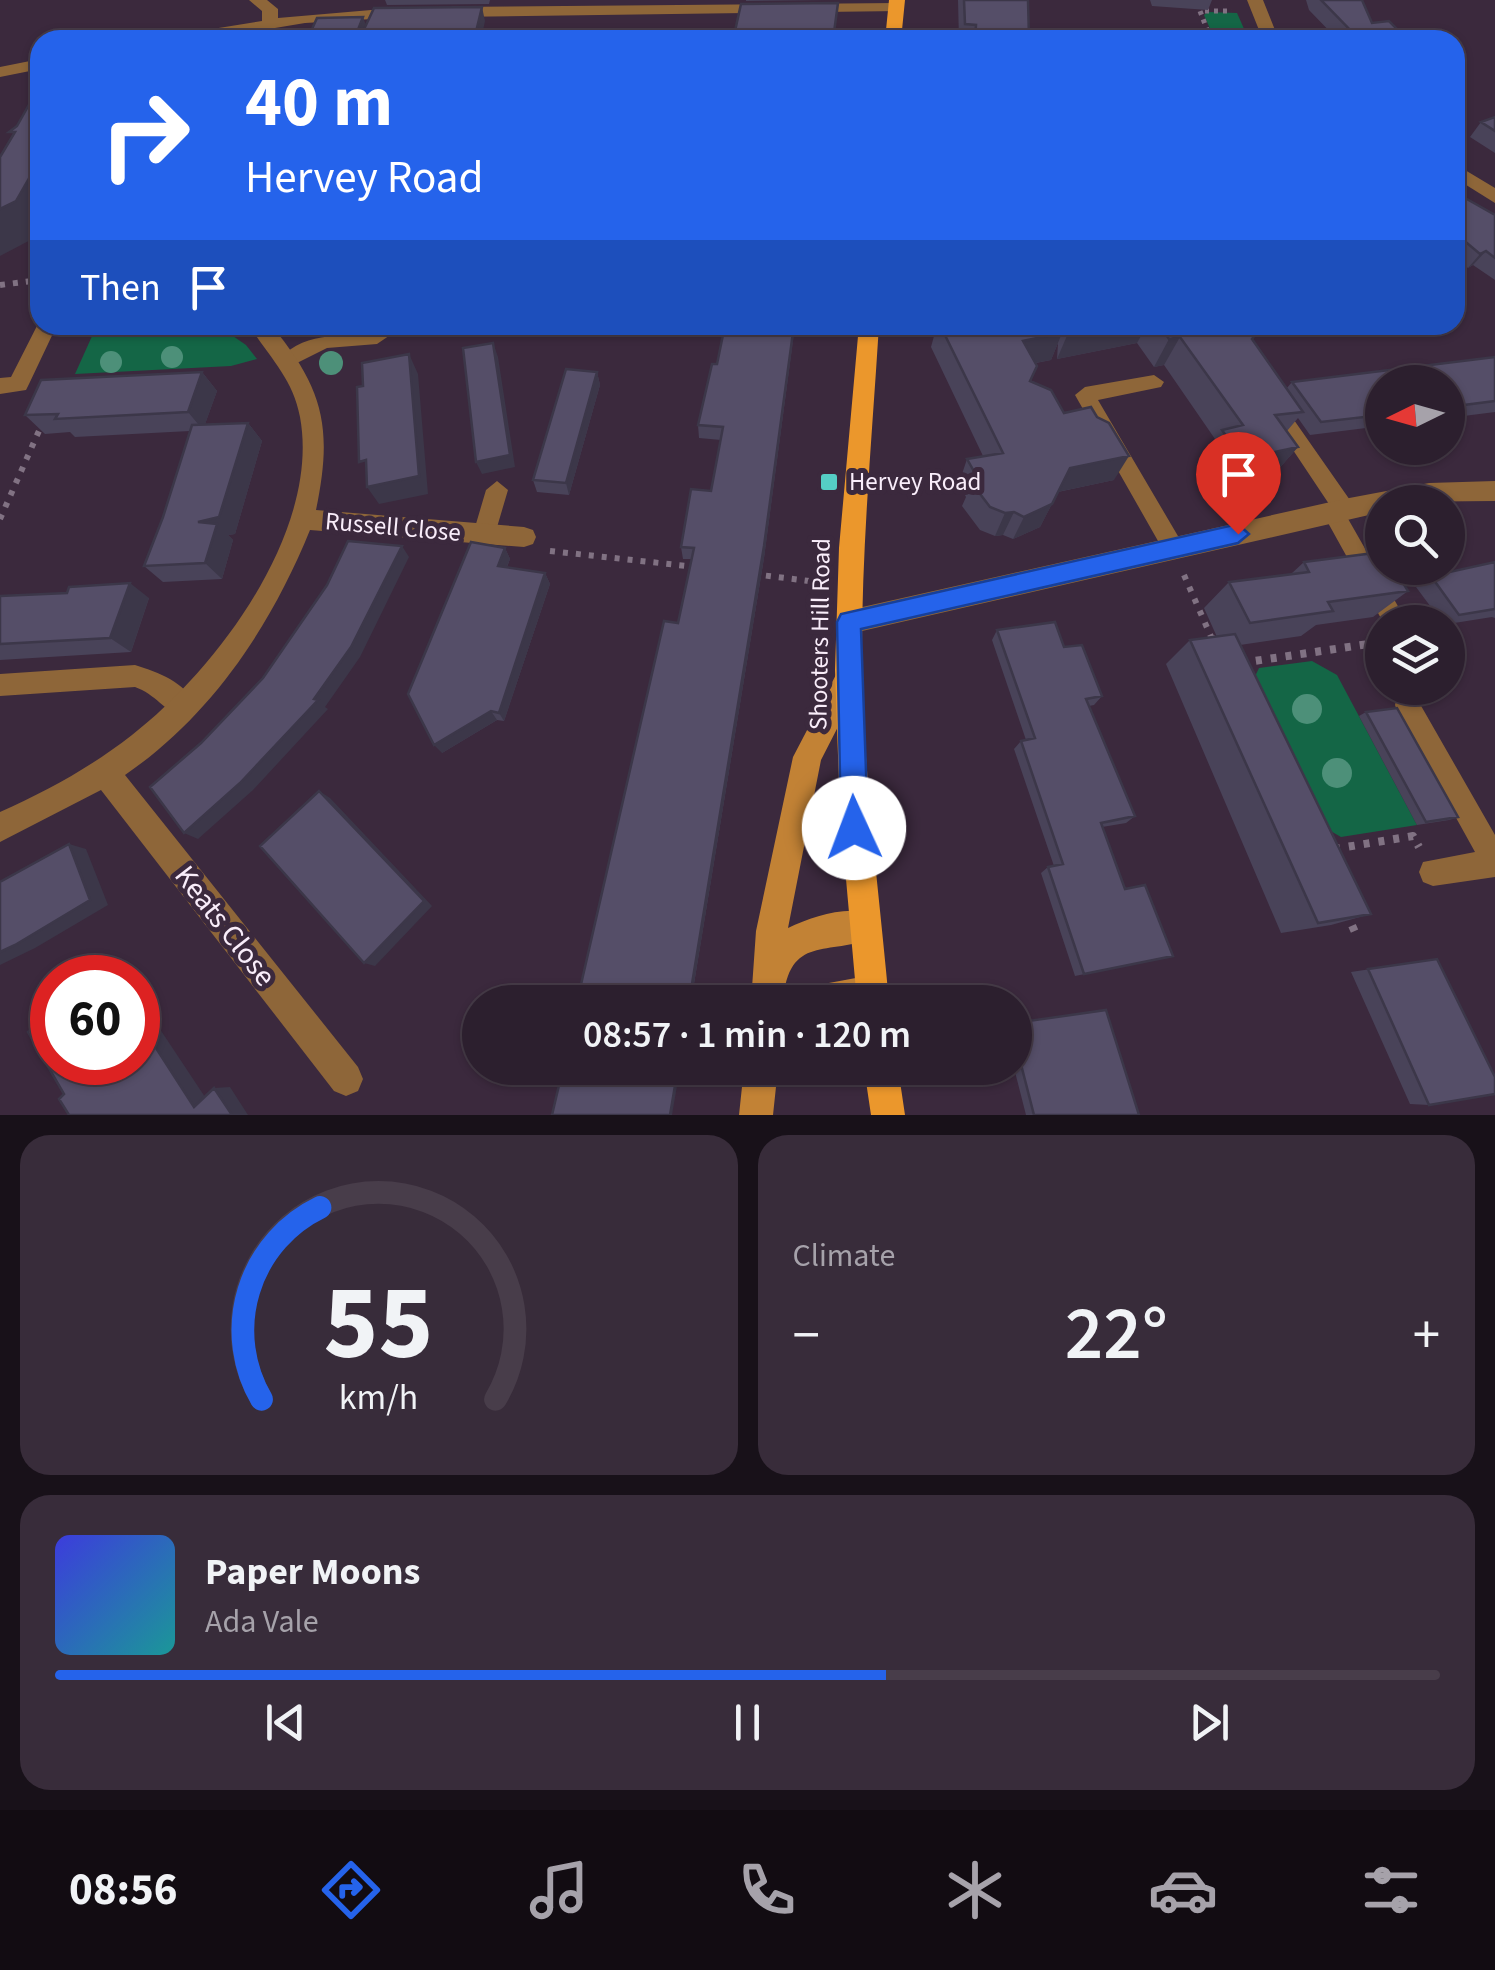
<!DOCTYPE html>
<html lang="en">
<head>
<meta charset="utf-8">
<style>
	:root { --surface:#2c1f2e; --page:#382c3a; --text:#f1f3f6; --muted:#a6a2aa; --line:#483d4a; --accent:#2563eb }
	body { margin:0; font-family:"Source Sans 3",sans-serif; background:var(--page); color:var(--text); height:100vh; display:flex; flex-direction:column; font-size:38px; white-space:nowrap }
	* { box-sizing:border-box; margin:0 }
	p { font-size:32px; color:var(--muted) }
	.icon { flex:none; width:55px; height:55px; fill:none; stroke:currentColor; stroke-width:2; stroke-linecap:round; stroke-linejoin:round }
	.map { position:relative; height:1115px; overflow:hidden }
	.drawer { display:flex; flex-direction:column; gap:20px; padding:20px; background:#181119; flex:1 }
	.drawer>* { flex:none }
	.top-card { position:absolute; left:30px; top:30px; width:1435px; height:305px; border-radius:30px; box-shadow:0 2px 8px #0004,0 0 0 2px var(--line); background:#2563eb; color:#fff; overflow:hidden }
	.needle { width:65px; rotate:265deg }
	.tools { position:absolute; left:1365px; top:365px; display:grid; gap:20px }
	.tools a { display:grid; place-items:center; width:100px; height:100px; border-radius:50%; background:var(--surface); box-shadow:0 2px 8px #0004,0 0 0 2px var(--line); font-size:50px }
	.speed { position:absolute; left:30px; top:955px; display:flex; gap:20px; font-size:50px; font-weight:700; text-align:center }
	.speed>* { display:grid; place-content:center; width:130px; height:130px; border-radius:50%; background:var(--surface); box-shadow:0 2px 8px #0004,0 0 0 2px var(--line); line-height:1 }
	.speed .limit { border:15px solid #d22; background:#fff; color:#111 }
	.pin { position:absolute; display:grid; place-items:center; width:85px; height:85px; color:#fff; margin:-102px -42px; border-radius:50% 50% 50% 0; rotate:-45deg; box-shadow:0 0 10px #0007 }
	.pin .icon { rotate:45deg }
	.me { position:absolute; width:110px; margin:-55px; rotate:358deg; stroke-linejoin:round; filter:drop-shadow(0 0 8px #0008) }
	.turn { display:flex; align-items:center; gap:35px; height:210px; padding:0 50px; font-size:45px }
	.turn .icon { width:130px; height:130px; stroke-width:2.5 }
	.turn b { display:block; font-size:70px; line-height:85px }
	.then { display:flex; align-items:center; height:95px; padding:0 50px; background:#0003; gap:20px; font-size:38px }
	.big { font-size:75px; font-weight:600; line-height:1.1 }
	.drawer .tile { flex:1; display:flex; flex-direction:column; justify-content:center; gap:15px; min-width:0; padding:0 35px; border-radius:30px; background:var(--page) }
	.drawer .dial { align-items:center; gap:0 }
	.dial svg { height:260px; overflow:visible; fill:none; stroke:var(--line); stroke-width:7; stroke-linecap:round; text-anchor:middle }
	.dial text { fill:var(--text); stroke:none }
	.song { display:flex; align-items:center; gap:30px }
	.cover { width:120px; height:120px; border-radius:15px; background:linear-gradient(135deg,hsl(240 70% 55%),hsl(180 70% 35%)) }
	.played { height:10px; border-radius:5px; background:linear-gradient(90deg,var(--accent) 60%,var(--line) 60%) }
	.keys { display:flex; justify-content:space-around; direction:ltr }
	.heat { display:flex; justify-content:space-between; align-items:center; font-size:55px; direction:ltr }
	.drawer .tiles { flex:1; display:grid; gap:20px; grid-template-columns:1fr 1fr }
	.tile:last-child { grid-column:span 2 }
	.trip { position:absolute; left:462px; top:985px; width:570px; height:100px; border-radius:50px; background:var(--surface); box-shadow:0 2px 8px #0004,0 0 0 2px var(--line); font-weight:600; line-height:100px; text-align:center }
	.menu { display:flex; height:160px; justify-content:space-around; align-items:center; background:#120c12; color:var(--muted) }
	.menu .icon { width:70px; height:70px }
	.menu .current { color:var(--accent) }
	.menu b { font-size:45px; color:var(--text) }
	.map>svg:first-child { display:block }
	.green { fill:#146646 }
	.lines { fill:none; stroke-linecap:round; stroke-linejoin:round }
	.path-far2 { stroke:#817283; stroke-width:5; stroke-dasharray:4 5; stroke-linecap:butt }
	.path-far1 { stroke:#817283; stroke-width:6; stroke-dasharray:5 8; stroke-linecap:butt }
	.path { stroke:#817283; stroke-width:8; stroke-dasharray:6 9; stroke-linecap:butt }
	.service { fill:#8e6639; fill-rule:evenodd }
	.minor { fill:#8e6639; fill-rule:evenodd }
	.secondary { fill:#c28235; fill-rule:evenodd }
	.primary { fill:#eb972c; fill-rule:evenodd }
	.tree { fill:#4d9079 }
	.wall { fill:#494359 }
	.shaded-wall { fill:#3c3749 }
	.building { fill:#554e68; stroke:#3c3749; stroke-width:2.5 }
	.route { fill:#2563eb; stroke:#184099; stroke-width:2.5 }
	.poi-dot { fill:#55cec5; stroke:#3b293d; stroke-width:4 }
	.labels { text-anchor:middle; dominant-baseline:central; stroke-width:10; stroke-linejoin:round; paint-order:stroke }
	.poi-label { font-size:25px; fill:#f9edfa; stroke:#3b293d; text-anchor:start }
	.street-label { font-size:25px; fill:#f9edfa; stroke:#3b293d }
	.near-street-label { font-size:30px; fill:#f9edfa; stroke:#3b293d }
</style>
</head>
<body>
<div class="map">
<svg width="1495" height="1115" viewBox="0 0 1495 1115">
	<rect width="100%" height="100%" fill="#3b293d"/>
	<!-- green -->
	<path class="green" d="M1208,12l29,1 12,27h-34l-11,-25z
		M97,325h120l29,20 11,14 -26,7 -156,8z
		M1312,661l25,14 80,150 -76,12 -31,-18 -61,-130 10,-21z"/>
	<g class="lines">
		<!-- path-far2 -->
		<path class="path-far2" d="M1211,40l-11,-29h32"/>
		<!-- path-far1 -->
		<path class="path-far1" d="M0,285l40,-5
			M0,519l42,-95
			M550,551l146,16
			M753,574l64,8
			M1184,575l28,64"/>
		<!-- path -->
		<path class="path" d="M1211,637l2,4
			M1241,663l141,-21
			M1334,849l79,-13 6,11
			M1346,912l12,27"/>
		<!-- service -->
		<path class="service" d="M380,325h25l-28,19 -50,4 -38,19 -10,-7c29,-34 68,-17 101,-35z
			M1154,375l10,7 -3,5 -63,13 87,148 -3,7h-16l-91,-160 10,-8z
			M1273,397l7,3 72,103 3,6 -8,8 60,105h-24l-61,-110 7,-8 -66,-99z
			M497,481l11,9 -13,44 -3,7h-16l-3,-7 13,-44z
			M135,665c24,8 50,16 61,42l-3,8 -9,4c-19,-8 -29,-25 -49,-32l-135,9v-22z
			M1399,688h24l-3,16 75,131v42l-62,9 -10,-4 -4,-10 4,-10 52,-10 -77,-139 -3,-8z"/>
		<!-- minor -->
		<path class="minor" d="M249,0h18l11,9v9l128,-11 8,5 -8,5 -101,6 -102,17h-36l8,-5 87,-14v-10z
			M1247,0h16l16,40h-16z
			M896,3l5,2v6l-450,6 -8,-5 8,-5z
			M40,59v10l-40,8v-10z
			M1455,164l40,24v15l-40,-25z
			M40,320v5h17l-28,59 -3,6 -26,4v-16l11,-1z
			M249,325h22c53,64 62,103 45,185l208,17 9,3 3,7 -3,7 -9,3 -214,-17c-39,96 -98,185 -185,245l233,292 5,12 -5,12 -12,5 -12,-5 -233,-301 -101,52v-30c47,-21 91,-45 132,-77 84,-65 189,-204 168,-318 -7,-39 -32,-61 -51,-92z
			M1495,481v20l-113,1v10l-533,122 -9,-4 -4,-8 4,-8 9,-4 495,-111 85,-16z"/>
		<!-- secondary -->
		<path class="secondary" d="M849,665l10,4 4,9 -42,82 -33,168c25,-12 61,-24 87,-13l5,11 -5,11c-47,20 -86,-4 -92,65h-32l5,-71 37,-174 46,-88z
			M872,975l12,4 4,12 -4,11h-97l4,-12z
			M744,1068h34l-5,47h-34z"/>
		<!-- primary -->
		<path class="primary" d="M889,0h16l-4,40h-16z
			M859,325h20c-7,114 -18,228 -17,343 2,112 17,223 27,334h-32l-17,-190 -5,-142 4,-122z
			M864,1068h34l7,47h-34z"/>
	</g>
	<!-- trees -->
	<g class="tree">
		<circle cx="172" cy="357" r="11"/>
		<circle cx="331" cy="363" r="12"/>
		<circle cx="111" cy="362" r="11"/>
		<circle cx="1307" cy="709" r="15"/>
		<circle cx="1337" cy="773" r="15"/>
	</g>
	<!-- wall -->
	<path class="wall" d="M385,0h105l-1,4 -102,1z
		M746,0h80l-80,1z
		M958,0h70l1,38 19,2h-89z
		M1150,0h62l-4,10 -56,-4z
		M1306,0h56l10,23 36,17h-70l-29,-30z
		M1495,117v36l-25,-16 11,-15z
		M1455,194l6,5 34,16v65l-22,-15 -5,3 -13,-11z
		M725,325h70l-31,233 -73,444h-114l101,-379 13,-64h-8l-2,-12 30,-56 10,-51 -22,-2 -1,-13 19,-61z
		M937,325h120l3,4v-4h193l-1,14 34,50 6,-7 203,-25v55l-47,6v-36h-66v44l-72,9 -12,-17 -11,13 11,16 -22,25 -54,12 -19,-28 12,-17 -51,-74 -10,2 -17,-24 -80,16 1,-16 -7,17 -15,3 -5,19 33,31 50,67 -56,12 -18,35 -27,12 -10,-4 -8,1 -15,-6 -18,-24 4,-9 -7,-14 8,-24 16,-3 -52,-109z
		M202,372l15,19 -12,33 43,-1 14,18 -27,93 -7,1 5,5 -11,39 -59,3 -19,-16 19,-49 27,-86 -115,6 -5,-5 -25,2 -20,-19z
		M597,372l3,13 -31,110 -32,-3 -4,-12z
		M505,548l5,11 -3,8 38,6 5,11 -46,137 -7,-1 -55,33z
		M1304,562l104,29 -35,26 -57,8 -15,11 -61,9 131,269 -40,11 -50,8 -115,-269 24,-24 27,-3 -13,-29 25,-26 62,-8z
		M1495,562v56l-3,-1 -44,7v-2h-6l-26,-35 15,-11z
		M0,596l149,2 -18,54 -131,8z
		M997,630l67,17 38,49 -8,9 -5,1 46,110 -9,7 -24,4 23,62 48,67 -98,20 -34,-103 7,-6 6,-1 -40,-117 7,-8 5,-1 -34,-100z
		M1366,712l92,105 -9,3 -32,5 -58,-109z
		M1437,959l-8,146 -19,-1 -59,-132z
		M1015,1023l124,92h-113l-12,-47z"/>
	<!-- shaded-wall -->
	<path class="shaded-wall" d="M482,7l3,14 -4,19h-7z
		M363,17l7,20 -1,3h-15z
		M40,159v76l-40,21v-47z
		M1486,251l-13,14 -5,3 12,-14z
		M794,325l-30,233 -73,444h-2z
		M1100,325h47l-10,18 -80,16 12,-28z
		M1062,333l-11,27 -37,7 9,-26z
		M1180,337l-16,28 -10,2 15,-28z
		M493,343l5,14 17,110 -33,7 -6,-12z
		M409,354l9,20 10,120 -49,10 -12,-17z
		M202,372l15,19 -14,39 -15,-18z
		M597,372l3,13 -31,110 -3,-12z
		M248,423l14,18 -27,93 -7,1 5,5 -11,39 -17,-16 -7,-41z
		M1298,447l-22,25 -54,12 20,-25z
		M1129,456l-15,24 -57,12 13,-24z
		M1052,504l-12,23 -27,12 11,-22z
		M1014,512l-11,23 -8,1 10,-23z
		M402,546l7,11 -49,100 -35,50 3,2 -75,81 -55,49 -14,-6 130,-134z
		M505,548l5,11 -7,17 -5,-10z
		M545,573l5,11 -46,137 -5,-8z
		M130,583l19,15 -18,54 -21,-14z
		M491,711l6,9 -55,33 -8,-8z
		M319,791l11,7 102,108 -57,60 -11,-3z
		M69,844l17,5 22,56 -73,43 -35,17v-13z
		M103,967l17,3 6,8h-16z
		M138,996l73,110 -17,1 -56,-87z
		M678,1068h2l-8,47h-2z
		M230,1087l18,28h-16l-18,-27z"/>
	<!-- building -->
	<path class="building" d="M964,0h64l1,38 19,2h-73l1,-15 -11,-1z
		M1321,0h41l10,23 17,-2 19,19h-48z
		M838,3l-5,37h-100l8,-36z
		M482,7l-8,33h-115l15,-32z
		M363,17l-9,23h-47l10,-22z
		M40,85v74l-24,42 -16,8v-52l15,-25h-6l8,-6z
		M1495,117v14l-14,-9z
		M1455,194l6,5 4,-1 30,17v43l-9,-7 -6,3 -25,-21z
		M725,325h69l-30,221 -75,456h-112l87,-381 14,2 16,-75 -13,-1 10,-58 20,2 12,-64 -25,-2 14,-61h5z
		M940,325h117l5,8 -39,8 14,25 -7,15 21,9 13,23 27,-6 6,10 12,6 20,33 -59,12 -18,36 -28,13 -10,-5 -9,1 -15,-6 -19,-25 5,-7 -9,-16 36,-6z
		M1069,325h31l-31,6z
		M1159,325h94l5,6 -6,8 51,73 -28,3 23,32 -56,12 -20,-29 21,-5 -63,-88 -11,2z
		M493,343l17,112 -34,7 -13,-114z
		M409,354l10,122 -52,11 -1,-27 -7,2 -2,-75 6,-1 -1,-23z
		M1495,357v44l-47,6v-25h-66v33l-61,7 -29,-40z
		M566,369l31,3 -31,111 -33,-3z
		M202,372l-14,40 -133,7 3,-5 -33,1 16,-35z
		M248,423l-29,94 -21,5 19,2 -12,39 -61,3 19,-49 29,-92z
		M348,541l54,5 -51,101 -37,52 4,1 -78,83 -56,50 -34,-46 51,-44 62,-65 64,-93z
		M471,542l34,6 -7,18 47,7 -46,140 -8,-2 -57,34 -26,-51z
		M1382,552v16h12l14,23 -80,11 5,9 -83,12 -21,-41 80,-10 -5,-10z
		M1495,562v47l-36,6 -28,-39z
		M130,583l-20,55 -110,6v-48l67,-3 2,-6z
		M1055,622l9,25 18,-2 20,51 -16,3 49,117 -34,7 24,66 20,-4 28,71 -89,18 -36,-107 15,-3 -42,-123 14,-3 -38,-108z
		M1235,634l136,280 -53,9 -128,-283z
		M1397,708l61,109 -32,5 -60,-110z
		M319,791l105,110 -60,62 -104,-117z
		M69,844l21,56 -75,45 -15,7v-70z
		M1437,959l58,118v17l-66,11 -61,-136z
		M103,967l7,11h-20z
		M52,1010v52h86v-42l56,87 20,-19 18,27h-163l-10,-16 5,-5 -36,-62z
		M1106,1010l33,105h-105l-19,-74v-18z
		M563,1068h115l-8,47h-118z"/>
	<!-- route -->
	<path class="route" d="M1238,524l11,10 -11,9 -377,86 7,199 -4,9 -10,4 -9,-4 -4,-9 -4,-206 4,-8z"/>
	<!-- markers -->
	<rect class="poi-dot" x="819" y="472" width="20" height="20" rx="5"/>
	<g class="labels">
		<!-- poi labels -->
		<g class="poi-label">
			<text x="849" y="482">Hervey Road</text>
		</g>
		<!-- street labels -->
		<g class="street-label">
			<text transform="translate(393 527) rotate(5)">Russell Close</text>
			<text transform="translate(820 634) rotate(-89)">Shooters Hill Road</text>
		</g>
		<!-- near-street labels -->
		<g class="near-street-label">
			<text transform="translate(225 926) rotate(52)">Keats Close</text>
		</g>
	</g>
</svg>
<div class="tools">
<a><svg class="needle" viewBox="-14 -14 28 28"><path d="M0-13l5 13h-10z" fill="#e53935"/><path d="M0 13l5-13h-10z" fill="#a6a2aa"/></svg></a>
<a><svg class="icon" aria-label="search" viewBox="0 0 24 24"><circle cx="10" cy="10" r="6"/><path d="M15 15l6 6"/></svg></a>
<a><svg class="icon" aria-label="layers" viewBox="0 0 24 24"><path d="M12 4l9 5-9 5-9-5zM3 14l9 5 9-5"/></svg></a>
</div>
<div class="speed"><div class="limit">60</div></div>
<div class="pin" style="left:1238px;top:534px;background:#d93025"><svg class="icon" aria-label="arrive" viewBox="0 0 24 24"><path d="M6 21V4h12l-3 4 3 4H6"/></svg></div>
<svg class="me" style="left:854px;top:828px" viewBox="-20 -20 40 40"><circle r="19" fill="#fff"/><path d="M0-13L10 11 0 6-10 11z" fill="#2563eb"/></svg>
<div class="trip">08:57 · 1 min · 120 m</div>
<div class="top-card">
<div class="turn"><svg class="icon" aria-label="right" viewBox="0 0 24 24"><path d="M7 20v-9h11M14 6l5 5-5 5"/></svg><div><b>40 m</b>Hervey Road</div></div>
<div class="then">Then<svg class="icon" aria-label="arrive" viewBox="0 0 24 24"><path d="M6 21V4h12l-3 4 3 4H6"/></svg></div>
</div>
</div>
<section class="drawer">
<div class="tiles">
<div class="tile dial"><svg viewBox="0 0 100 80">
<path d="M14 69A42 42 0 1 1 86 69"/>
<path d="M14 69A42 42 0 0 1 32 10" stroke="#2563eb"/>
<text x="50" y="56" font-size="32" font-weight="700">55</text>
<text x="50" y="72" font-size="11">km/h</text>
</svg></div>
<div class="tile"><p>Climate</p>
<div class="heat"><a>−</a><b class="big">22°</b><a>+</a></div>
</div>
<div class="tile">
<div class="song"><i class="cover"></i><div><b>Paper Moons</b><p>Ada Vale</p></div></div>
<div class="played"></div>
<div class="keys"><svg class="icon" aria-label="previous" viewBox="0 0 24 24"><path d="M18 5L8 12l10 7zM5 5v14"/></svg><svg class="icon" aria-label="pause" viewBox="0 0 24 24"><path d="M8 5v14M16 5v14"/></svg><svg class="icon" aria-label="next" viewBox="0 0 24 24"><path d="M6 5l10 7-10 7zM19 5v14"/></svg></div>
</div>
</div>
</section>
<nav class="menu">
<b>08:56</b>
<svg class="icon current" aria-label="directions" viewBox="0 0 24 24"><path d="M12 3l9 9-9 9-9-9zM9 14v-3h6M13 9l2 2-2 2"/></svg>
<svg class="icon" aria-label="music" viewBox="0 0 24 24"><path d="M9 18V5l10-2v13"/><circle cx="6" cy="18" r="3"/><circle cx="16" cy="16" r="3"/></svg>
<svg class="icon" aria-label="phone" viewBox="0 0 24 24"><path d="M5 4h4l2 5-3 2q2 4 5 5l2-3 5 2v4C11 20 4 13 5 4z"/></svg>
<svg class="icon" aria-label="climate" viewBox="0 0 24 24"><path d="M12 3v18M4 7l16 10M4 17L20 7"/></svg>
<svg class="icon" aria-label="car" viewBox="0 0 24 24"><path d="M5 17H2v-5l4-1 3-4h7l3 4 3 1v5h-3M9 17h6M6 11h13"/><circle cx="7" cy="17" r="2"/><circle cx="17" cy="17" r="2"/></svg>
<svg class="icon" aria-label="filters" viewBox="0 0 24 24"><path d="M4 7h16M4 17h16"/><circle cx="9" cy="7" r="2"/><circle cx="15" cy="17" r="2"/></svg>
</nav>
</body>
</html>
